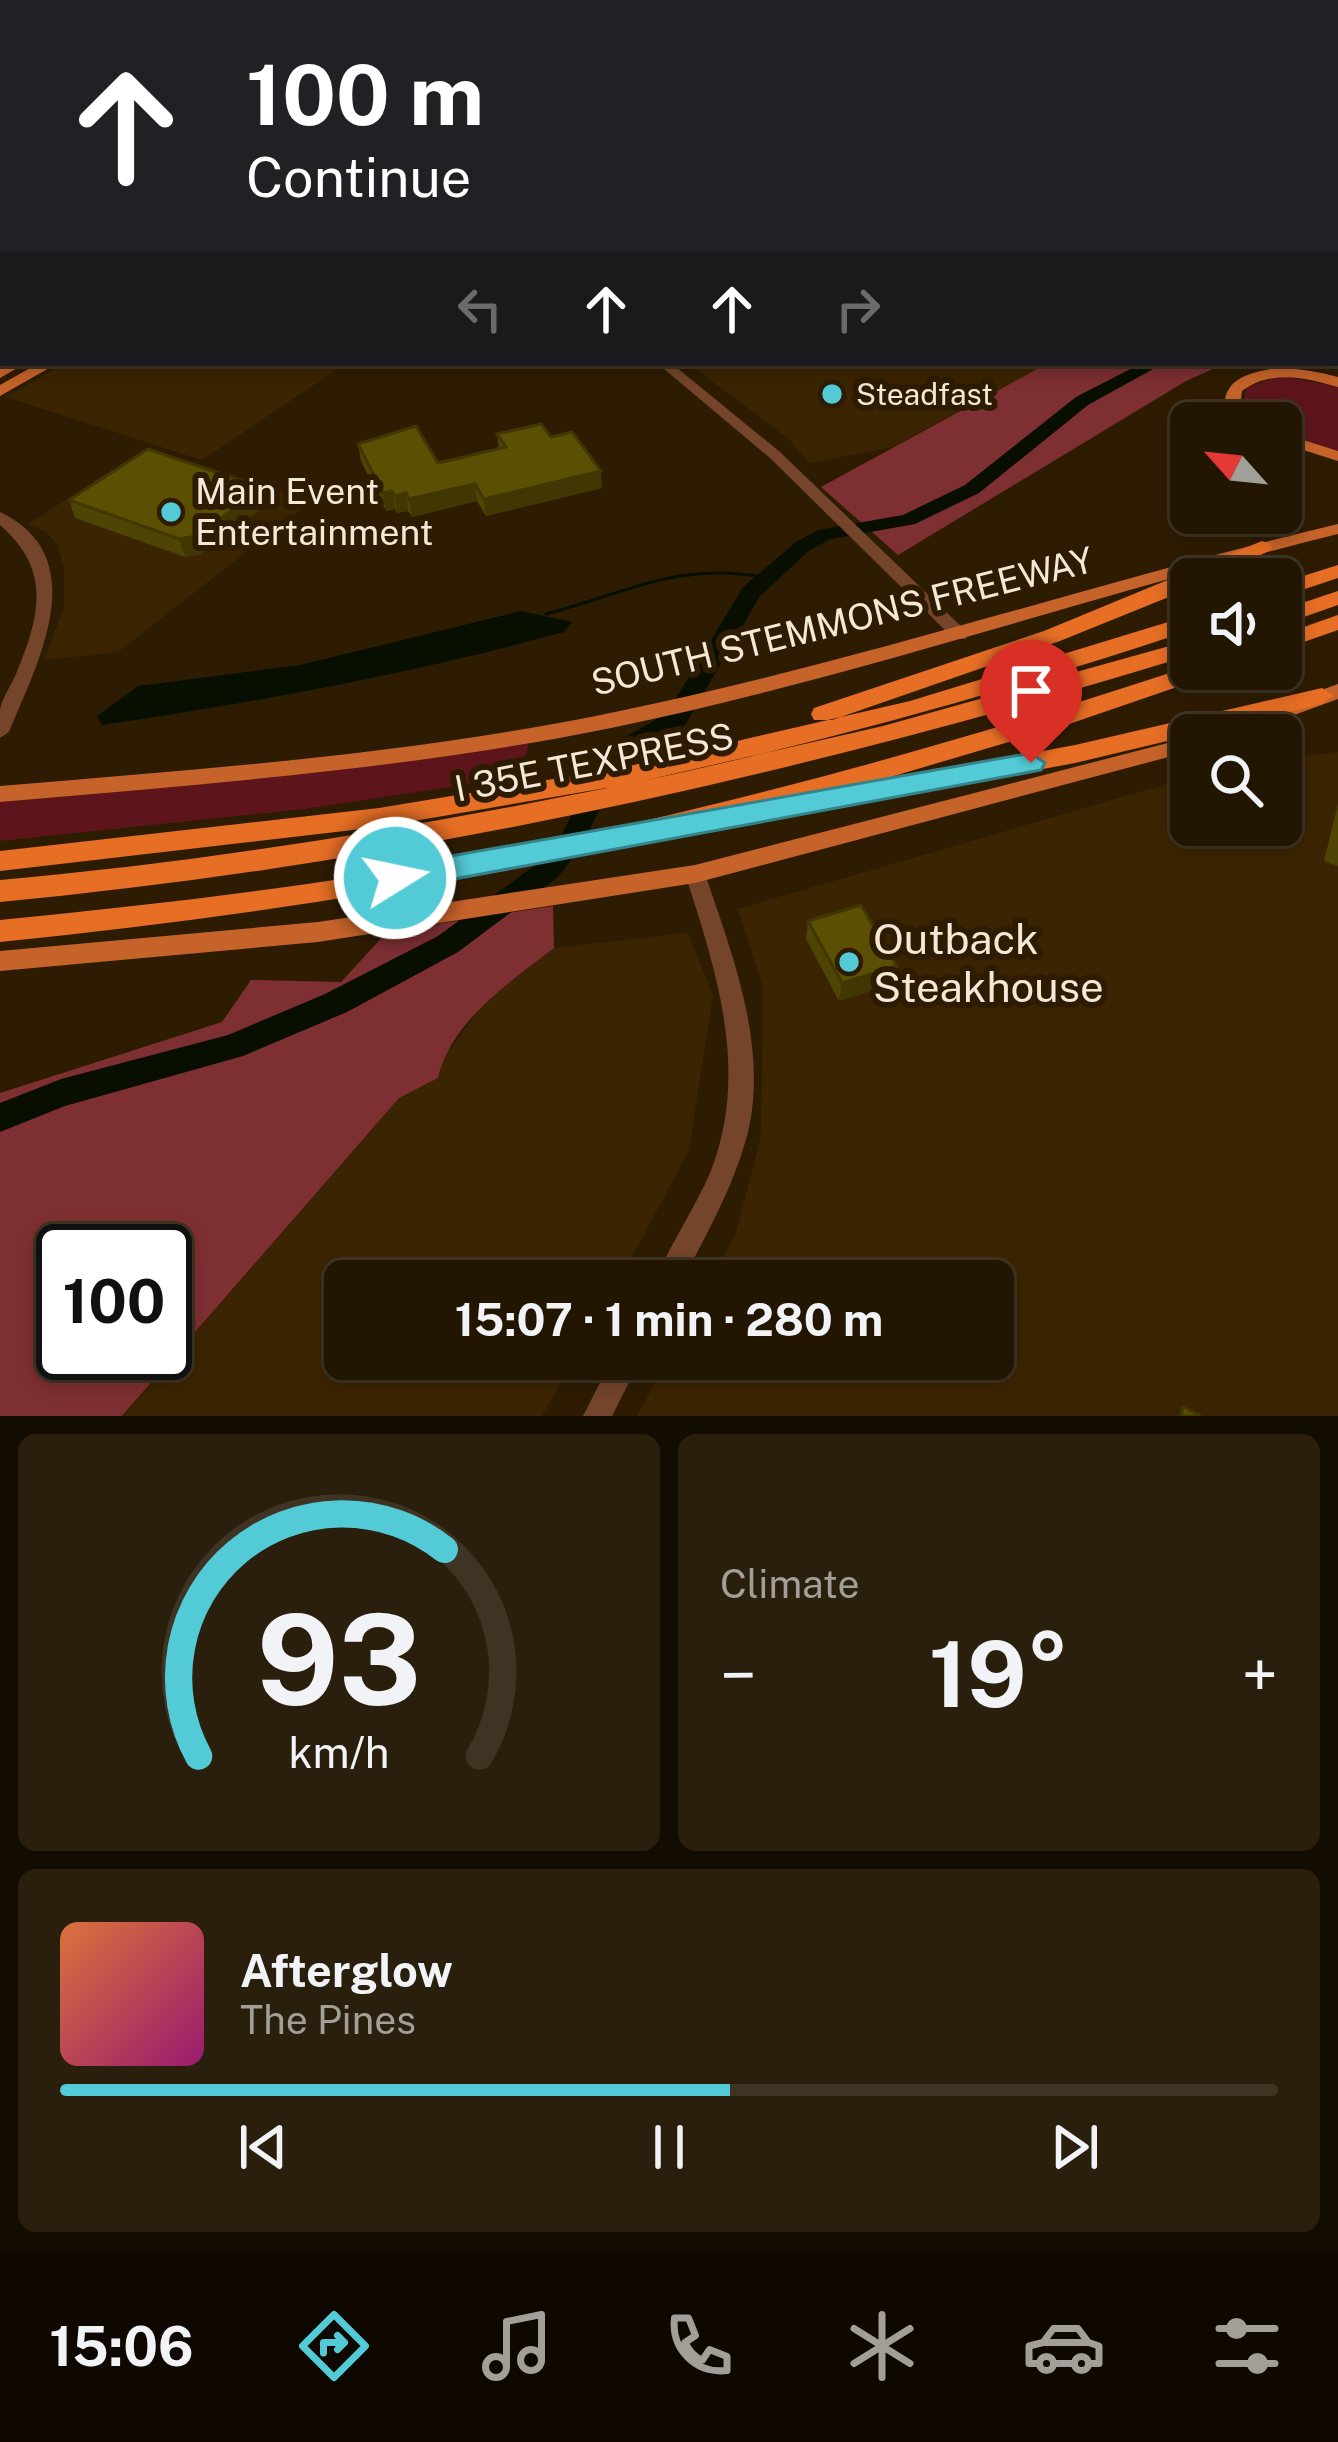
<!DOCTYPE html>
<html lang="en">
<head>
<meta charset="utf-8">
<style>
	:root { --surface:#221502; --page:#2a1e0c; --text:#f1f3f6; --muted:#a29f99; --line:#3f3424; --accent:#52cbd7 }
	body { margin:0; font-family:"Public Sans",sans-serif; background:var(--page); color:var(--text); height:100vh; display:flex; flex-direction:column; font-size:45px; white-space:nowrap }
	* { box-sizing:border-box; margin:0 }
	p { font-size:39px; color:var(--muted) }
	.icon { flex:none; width:66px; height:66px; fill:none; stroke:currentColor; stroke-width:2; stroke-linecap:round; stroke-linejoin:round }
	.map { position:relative; height:1416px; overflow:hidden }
	.sheet { display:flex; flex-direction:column; gap:18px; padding:18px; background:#130c01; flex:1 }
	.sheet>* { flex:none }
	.guide { position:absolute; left:0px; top:0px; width:1338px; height:366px; box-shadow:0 6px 18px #0003,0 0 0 3px var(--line); background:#202124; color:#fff; overflow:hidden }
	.needle { width:78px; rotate:297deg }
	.buttons { position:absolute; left:1170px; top:402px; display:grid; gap:24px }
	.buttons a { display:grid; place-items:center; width:132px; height:132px; border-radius:18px; background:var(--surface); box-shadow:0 6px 18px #0003,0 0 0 3px var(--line); font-size:60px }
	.speed { position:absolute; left:36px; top:1224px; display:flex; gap:24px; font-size:60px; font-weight:700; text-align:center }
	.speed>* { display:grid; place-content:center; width:156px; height:156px; border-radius:50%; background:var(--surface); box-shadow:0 6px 18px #0003,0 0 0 3px var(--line); line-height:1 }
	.speed .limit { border:6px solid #111; border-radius:18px; background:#fff; color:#111 }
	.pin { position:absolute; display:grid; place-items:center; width:102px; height:102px; color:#fff; margin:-123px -51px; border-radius:50% 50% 50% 0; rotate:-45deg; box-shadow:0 0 12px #0007 }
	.pin .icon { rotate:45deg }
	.me { position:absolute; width:132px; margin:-66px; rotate:80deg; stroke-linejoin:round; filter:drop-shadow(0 0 9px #0008) }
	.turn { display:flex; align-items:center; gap:42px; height:252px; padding:0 48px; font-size:54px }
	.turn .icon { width:156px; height:156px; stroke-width:2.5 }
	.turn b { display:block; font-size:84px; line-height:102px }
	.lanes { display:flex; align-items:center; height:114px; padding:0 48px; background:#0003; justify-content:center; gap:60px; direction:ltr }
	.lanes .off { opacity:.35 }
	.big { font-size:90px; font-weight:700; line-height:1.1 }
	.sheet .widget { flex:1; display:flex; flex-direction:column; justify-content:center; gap:18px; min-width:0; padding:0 42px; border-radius:18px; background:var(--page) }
	.sheet .dial { align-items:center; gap:0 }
	.dial svg { height:312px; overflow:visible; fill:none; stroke:var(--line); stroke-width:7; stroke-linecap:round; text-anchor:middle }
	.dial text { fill:var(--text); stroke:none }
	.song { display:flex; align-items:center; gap:36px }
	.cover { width:144px; height:144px; border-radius:18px; background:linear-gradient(135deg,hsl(20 70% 55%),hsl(320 70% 35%)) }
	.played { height:12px; border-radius:6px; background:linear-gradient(90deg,var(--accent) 55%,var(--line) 55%) }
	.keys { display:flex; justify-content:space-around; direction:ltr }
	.heat { display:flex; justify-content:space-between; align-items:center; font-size:66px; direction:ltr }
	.sheet .tiles { flex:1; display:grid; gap:18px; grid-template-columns:1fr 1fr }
	.widget:last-child { grid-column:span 2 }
	.trip { position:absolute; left:324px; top:1260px; width:690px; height:120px; border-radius:18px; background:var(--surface); box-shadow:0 6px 18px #0003,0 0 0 3px var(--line); font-weight:700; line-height:120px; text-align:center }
	.tabs { display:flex; height:192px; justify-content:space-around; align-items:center; background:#0e0801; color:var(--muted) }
	.tabs .icon { width:84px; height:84px }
	.tabs .active { color:var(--accent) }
	.tabs b { font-size:54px; color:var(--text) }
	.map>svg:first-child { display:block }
	.built { fill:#3b2401 }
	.green { fill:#5d151b }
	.forest { fill:#7e2f32; fill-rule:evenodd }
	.water { fill:#080f00 }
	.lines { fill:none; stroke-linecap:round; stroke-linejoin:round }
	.stream { stroke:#080f00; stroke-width:3 }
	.river { fill:#080f00; fill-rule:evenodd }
	.minor { fill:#74442b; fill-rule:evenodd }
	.major { fill:#c5632a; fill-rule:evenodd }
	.highway { fill:#e66e25; fill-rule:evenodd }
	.wall { fill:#4e4403 }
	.shaded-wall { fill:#403702 }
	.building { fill:#5b4f03; stroke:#403702; stroke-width:3 }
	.route { fill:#52cbd7; stroke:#35848c; stroke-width:3 }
	.poi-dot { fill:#52cbd7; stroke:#2e1c02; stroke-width:4.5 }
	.labels { text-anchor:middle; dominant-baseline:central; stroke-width:12; stroke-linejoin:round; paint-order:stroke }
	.far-poi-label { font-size:30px; fill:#f4e8d8; stroke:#2e1c02; text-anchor:start }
	.poi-label { font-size:36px; fill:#f4e8d8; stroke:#2e1c02; text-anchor:start }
	.street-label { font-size:36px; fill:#f4e8d8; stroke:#2e1c02 }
	.near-poi-label { font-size:42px; fill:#f4e8d8; stroke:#2e1c02; text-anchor:start }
</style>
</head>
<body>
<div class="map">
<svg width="1338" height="1416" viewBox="0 0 1338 1416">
	<rect width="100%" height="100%" fill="#2e1c02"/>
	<!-- built -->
	<path class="built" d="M65,363h282l-145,97 -196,-63z
		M688,363h360l-156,84 -83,16 -20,-24z
		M147,448l166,52 -195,152 -74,8 20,-52v-40l-7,-24 -12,-13 -17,-7z
		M1338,752v664h-701l31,-57h325v-78h-283l26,-48 25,-97 2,-149 -25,-78 453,-132v48h90v-66z
		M688,933l25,62 -24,155 -70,131h-274v78h229l-32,57h-419l276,-318 39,-20 5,-19 43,-58 68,-53z"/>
	<!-- green -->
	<path class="green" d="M1279,376l59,10v67l-57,-18v-12c-25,0 -44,-6 -34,-36z
		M529,743l-6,22 -26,15 -193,29 -304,32v-41z"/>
	<!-- forest -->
	<path class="forest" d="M1048,363h178l-40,18 -288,174 -77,-68z
		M553,906l1,42c-44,34 -103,73 -116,130l-39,20 -277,318h-122v-323l222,-71 29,-42 90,2 46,-50zM63,1251h102v102h-102z"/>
	<!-- water -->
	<path class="water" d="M521,611l51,11 -8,10c-153,42 -305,70 -462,93l-5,-9 41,-30 162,-21z"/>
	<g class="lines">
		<!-- stream -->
		<path class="stream" d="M546,614c81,-21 135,-54 221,-36"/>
		<!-- river -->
		<path class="river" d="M1338,254v10l-3,1v-10z
			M1142,363h22l-76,42 -109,88 -64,31 -84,15 -21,11 -50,46 -75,129 -61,36 -44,88 -22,28 -100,75 -111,60 -104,44 -178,50 -65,26v-29l61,-24 167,-44 97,-41 113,-58 100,-73 23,-27 44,-87 62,-36 76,-126 53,-45 22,-12 85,-15 62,-30 111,-88z"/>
		<!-- minor -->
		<path class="minor" d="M0,92h3v6h-3z
			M1335,133h3v6h-3z
			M657,363h14l109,89 186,179 2,4 -2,4h-12l-184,-181z
			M0,512c95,45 37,152 9,220l-9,6c0,-9 0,-20 0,-29 3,-12 11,-24 16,-35 24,-58 36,-104 -16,-149z
			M695,866l7,3 3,5c27,79 62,169 44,254 -13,54 -41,104 -67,153h-27c15,-37 39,-71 55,-108 40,-100 7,-201 -25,-299l3,-5z
			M612,1359h29l-29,57h-29z"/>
		<!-- major -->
		<path class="major" d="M935,0h8l2,3h-8z
			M952,0h8l2,3h-8z
			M1335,355l3,1v11l-8,-4h5z
			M7,363h19l-26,15v-11z
			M39,363h19l-58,33v-11z
			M1271,369c23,-2 44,2 67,8v10c-32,-9 -67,-18 -96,4l-1,8 18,24h-16l-18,-24c5,-22 26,-26 46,-30z
			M1281,433l57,18v10l-57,-18z
			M1338,524v10c-243,60 -481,143 -727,194 -201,41 -407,56 -611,74v-16c205,-17 413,-32 615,-74 244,-50 481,-130 723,-188z
			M1338,684v15l-99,36h-33l3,-5z
			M1191,737v14l-496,132 -377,59 -318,29v-20l318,-29 377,-57z"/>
		<!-- highway -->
		<path class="highway" d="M1262,541l7,2 3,4 -3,4 -59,28h-19v9l-131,53 -228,79h-18l-3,-6 3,-6 230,-77z
			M1338,565v13l-57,19v-14z
			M1338,591v14l-57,20v-15z
			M1191,615v15c-182,61 -366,112 -553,152l245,-56 308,-86v15c-387,119 -787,209 -1191,247v-22c205,-18 410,-52 612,-93l-233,40 -379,44v-20l379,-43 246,-41 285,-66z
			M1338,615v15l-57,20v-15z
			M1191,666l28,3 -4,5 -146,50 -202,60 208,-39 247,-57 12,8 -12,8 -247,59 -247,46 -9,-2 -2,-10c-268,73 -541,117 -817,145v-22c154,-15 308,-33 460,-61 249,-46 491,-114 731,-193z"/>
	</g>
	<!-- wall -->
	<path class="wall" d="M497,434l54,3 51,51 -116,28 -9,-15 -65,16 -4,-6 -11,2 -2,-4 -9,2 -25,-50 -3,-17 80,19 61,-14z
		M262,488l4,17 -65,49 -16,3 -110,-39 -6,-18z
		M1338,804v62l-14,-5z
		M808,921l89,45 -3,18 -55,17 -33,-62z"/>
	<!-- shaded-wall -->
	<path class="shaded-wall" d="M1338,213v17l-3,1v-17z
		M601,471l1,17 -116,28 -2,-17z
		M475,484l2,17 -65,16 -3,-18z
		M262,488l4,17 -65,49 -16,3 -6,-18z
		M392,491l3,18 -9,2 -3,-18z
		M406,493l2,18 -11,2 -2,-17z
		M897,966l-3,18 -55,17 3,-18z"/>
	<!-- building -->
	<path class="building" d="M394,0h28v3h-105z
		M541,424l10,13 21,-5 29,39 -117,28 -9,-15 -66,15 -3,-6 -11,3 -3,-5 -9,2 -25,-49 58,-18 22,37 68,-16 -9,-13z
		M148,449l114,39 -66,48 -17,3 -110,-39z
		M861,905l36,61 -55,17 -34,-62z
		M1183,1407l18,9h-20z"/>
	<!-- route -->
	<path class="route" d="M1031,753l14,10 -4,7 -646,120 -11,-4 -4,-8 4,-8 11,-4z"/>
	<!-- markers -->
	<g class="poi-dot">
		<circle cx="832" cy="394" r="12"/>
		<circle cx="171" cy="512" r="12"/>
		<circle cx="849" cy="962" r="12"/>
	</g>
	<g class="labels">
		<!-- far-poi labels -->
		<g class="far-poi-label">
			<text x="856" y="394">Steadfast</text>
		</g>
		<!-- poi labels -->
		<g class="poi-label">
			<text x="195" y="491">Main Event<tspan x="195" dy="41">Entertainment</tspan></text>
		</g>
		<!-- street labels -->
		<g class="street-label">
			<text transform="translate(842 621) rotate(-14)">SOUTH STEMMONS FREEWAY</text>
			<text transform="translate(594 762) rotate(-11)">I 35E TEXPRESS</text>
		</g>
		<!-- near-poi labels -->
		<g class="near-poi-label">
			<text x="873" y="938">Outback<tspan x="873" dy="48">Steakhouse</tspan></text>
		</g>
	</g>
</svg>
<div class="buttons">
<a><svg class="needle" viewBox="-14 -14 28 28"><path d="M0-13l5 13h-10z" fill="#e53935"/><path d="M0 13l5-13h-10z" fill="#a29f99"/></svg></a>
<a><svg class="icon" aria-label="sound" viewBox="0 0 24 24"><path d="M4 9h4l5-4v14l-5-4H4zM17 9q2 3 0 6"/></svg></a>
<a><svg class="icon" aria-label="search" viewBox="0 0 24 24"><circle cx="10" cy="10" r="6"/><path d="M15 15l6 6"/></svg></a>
</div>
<div class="speed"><div class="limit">100</div></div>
<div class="pin" style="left:1031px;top:763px;background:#d93025"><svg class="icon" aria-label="arrive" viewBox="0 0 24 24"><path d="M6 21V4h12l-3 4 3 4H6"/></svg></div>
<svg class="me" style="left:395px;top:878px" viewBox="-20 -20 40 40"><circle r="17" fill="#52cbd7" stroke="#fff" stroke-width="3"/><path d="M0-11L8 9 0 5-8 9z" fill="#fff"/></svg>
<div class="trip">15:07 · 1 min · 280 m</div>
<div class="guide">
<div class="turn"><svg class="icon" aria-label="ahead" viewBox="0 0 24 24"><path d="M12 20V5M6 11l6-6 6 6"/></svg><div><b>100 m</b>Continue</div></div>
<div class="lanes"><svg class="icon off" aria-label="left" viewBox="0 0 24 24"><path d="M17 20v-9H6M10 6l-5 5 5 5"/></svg><svg class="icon" aria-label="ahead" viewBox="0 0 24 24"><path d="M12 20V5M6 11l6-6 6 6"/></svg><svg class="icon" aria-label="ahead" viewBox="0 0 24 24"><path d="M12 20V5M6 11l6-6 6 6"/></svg><svg class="icon off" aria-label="right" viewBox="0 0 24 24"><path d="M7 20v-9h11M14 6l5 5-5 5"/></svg></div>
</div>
</div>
<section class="sheet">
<div class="tiles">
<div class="widget dial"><svg viewBox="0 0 100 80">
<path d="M14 69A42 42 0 1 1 86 69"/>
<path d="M14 69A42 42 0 0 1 77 16" stroke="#52cbd7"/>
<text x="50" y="56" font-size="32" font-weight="700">93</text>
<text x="50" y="72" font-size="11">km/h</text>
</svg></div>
<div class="widget"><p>Climate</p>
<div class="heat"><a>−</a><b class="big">19°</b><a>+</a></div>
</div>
<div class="widget">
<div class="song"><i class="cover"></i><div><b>Afterglow</b><p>The Pines</p></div></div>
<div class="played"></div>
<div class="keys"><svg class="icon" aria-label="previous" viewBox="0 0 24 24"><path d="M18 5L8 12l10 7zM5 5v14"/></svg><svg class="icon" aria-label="pause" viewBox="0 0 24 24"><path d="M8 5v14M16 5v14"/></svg><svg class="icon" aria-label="next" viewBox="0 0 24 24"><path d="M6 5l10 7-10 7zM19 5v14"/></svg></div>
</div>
</div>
</section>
<nav class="tabs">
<b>15:06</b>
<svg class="icon active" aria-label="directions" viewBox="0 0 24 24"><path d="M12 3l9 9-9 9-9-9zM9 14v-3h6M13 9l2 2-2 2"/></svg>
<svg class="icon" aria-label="music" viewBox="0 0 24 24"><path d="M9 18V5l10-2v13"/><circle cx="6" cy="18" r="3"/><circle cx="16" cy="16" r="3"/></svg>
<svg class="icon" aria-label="phone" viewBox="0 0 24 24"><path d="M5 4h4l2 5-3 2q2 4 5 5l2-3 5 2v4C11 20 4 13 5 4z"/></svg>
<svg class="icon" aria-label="climate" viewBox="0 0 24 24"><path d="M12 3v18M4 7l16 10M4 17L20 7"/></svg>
<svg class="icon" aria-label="car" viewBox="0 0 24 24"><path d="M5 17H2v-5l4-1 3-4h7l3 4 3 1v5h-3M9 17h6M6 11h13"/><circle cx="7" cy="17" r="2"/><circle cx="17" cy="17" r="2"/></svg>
<svg class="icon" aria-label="filters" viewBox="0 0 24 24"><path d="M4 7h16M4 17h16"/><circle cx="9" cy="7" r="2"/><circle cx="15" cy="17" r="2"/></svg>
</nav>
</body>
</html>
